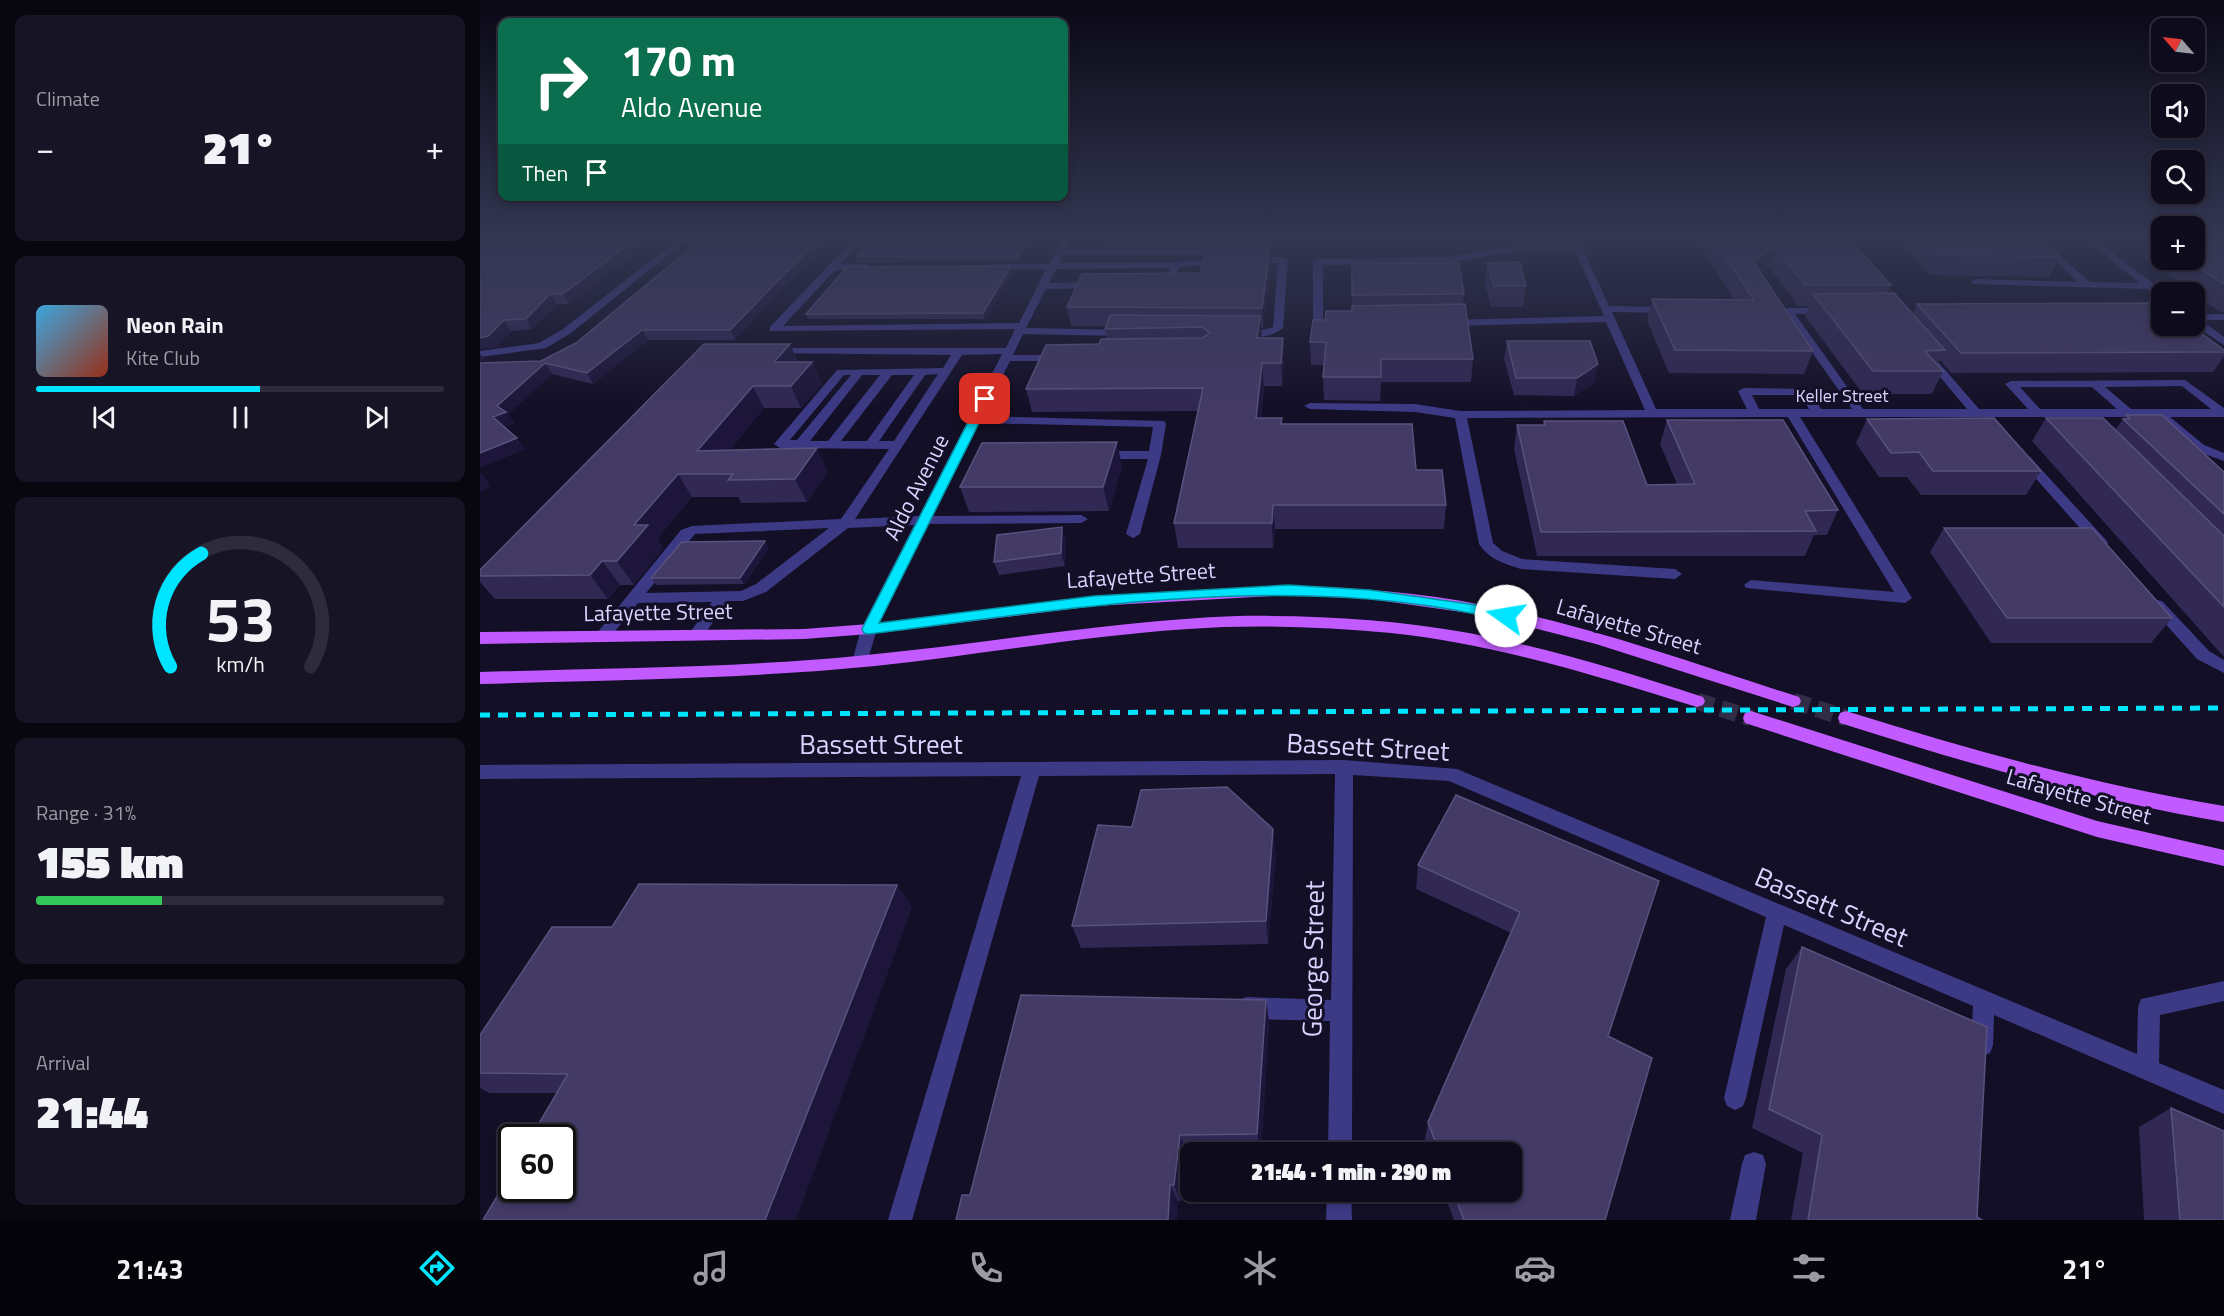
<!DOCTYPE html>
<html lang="en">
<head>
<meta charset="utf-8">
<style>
	:root { --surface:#0e0b1c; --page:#171425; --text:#f1f3f6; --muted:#9b9ba3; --line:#2e2b3b; --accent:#00e5ff }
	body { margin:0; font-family:"Titillium Web",sans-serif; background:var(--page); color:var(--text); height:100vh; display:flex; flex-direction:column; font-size:22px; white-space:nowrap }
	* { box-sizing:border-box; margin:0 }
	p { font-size:20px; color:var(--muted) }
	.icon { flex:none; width:33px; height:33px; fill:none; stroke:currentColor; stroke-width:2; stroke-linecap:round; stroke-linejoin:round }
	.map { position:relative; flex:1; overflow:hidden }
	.sheet { display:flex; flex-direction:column; gap:15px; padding:15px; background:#08060f; width:480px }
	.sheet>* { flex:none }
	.guide { position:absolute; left:18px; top:18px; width:570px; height:183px; border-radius:12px; box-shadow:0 3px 9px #0003,0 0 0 2px var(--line); background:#0b6e4f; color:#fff; overflow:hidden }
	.needle { width:39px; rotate:298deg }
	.fabs { position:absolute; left:1671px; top:18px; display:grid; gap:12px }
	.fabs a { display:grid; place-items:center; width:54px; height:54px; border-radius:12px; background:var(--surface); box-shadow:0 3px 9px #0003,0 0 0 2px var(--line); font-size:30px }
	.speed { position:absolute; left:18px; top:1124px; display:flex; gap:12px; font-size:30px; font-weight:700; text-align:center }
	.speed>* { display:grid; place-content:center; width:78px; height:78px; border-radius:50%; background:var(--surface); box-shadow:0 3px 9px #0003,0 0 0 2px var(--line); line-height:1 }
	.speed .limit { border:3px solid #111; border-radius:9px; background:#fff; color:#111 }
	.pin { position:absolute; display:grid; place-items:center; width:51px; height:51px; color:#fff; margin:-26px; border-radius:12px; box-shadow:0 3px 9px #0006 }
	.me { position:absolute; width:66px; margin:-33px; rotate:283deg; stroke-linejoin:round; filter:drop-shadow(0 0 4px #0008) }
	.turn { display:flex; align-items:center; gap:21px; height:126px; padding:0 24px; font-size:27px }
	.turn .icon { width:78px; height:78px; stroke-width:2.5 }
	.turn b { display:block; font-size:42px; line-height:51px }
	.then { display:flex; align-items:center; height:57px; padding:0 24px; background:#0003; gap:12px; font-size:22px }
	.big { font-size:45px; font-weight:800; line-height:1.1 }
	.sheet .card { flex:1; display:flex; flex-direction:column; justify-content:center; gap:9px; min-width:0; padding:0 21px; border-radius:12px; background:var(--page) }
	.sheet .dial { align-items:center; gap:0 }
	.dial svg { height:156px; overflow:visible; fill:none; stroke:var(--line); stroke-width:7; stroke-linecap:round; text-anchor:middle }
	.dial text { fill:var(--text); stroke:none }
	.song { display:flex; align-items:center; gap:18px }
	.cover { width:72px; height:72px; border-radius:9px; background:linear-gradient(135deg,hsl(200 70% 55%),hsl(10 70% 35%)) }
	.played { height:6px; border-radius:3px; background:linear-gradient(90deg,var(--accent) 55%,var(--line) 55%) }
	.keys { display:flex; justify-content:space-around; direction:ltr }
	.heat { display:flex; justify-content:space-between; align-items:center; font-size:33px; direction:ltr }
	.charge { height:9px; border-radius:4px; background:linear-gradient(90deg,#34c759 31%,var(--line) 0) }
	.trip { position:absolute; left:700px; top:1142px; width:342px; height:60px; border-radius:12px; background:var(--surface); box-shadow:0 3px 9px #0003,0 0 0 2px var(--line); font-weight:800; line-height:60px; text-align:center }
	.tab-bar { display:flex; height:96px; justify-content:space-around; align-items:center; background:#06040b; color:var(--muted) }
	.tab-bar .icon { width:42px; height:42px }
	.tab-bar .selected { color:var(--accent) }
	.tab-bar b { font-size:27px; color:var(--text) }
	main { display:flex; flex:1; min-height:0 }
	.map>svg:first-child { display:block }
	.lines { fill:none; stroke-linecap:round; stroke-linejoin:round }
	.major-tunnel { stroke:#312d47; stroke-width:17; stroke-dasharray:17 8; stroke-linecap:butt }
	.minor { fill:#3d3a85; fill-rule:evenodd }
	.major { fill:#c25bff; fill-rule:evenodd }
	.rail { stroke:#00e5ff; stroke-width:5; stroke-dasharray:10 8; stroke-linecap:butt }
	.wall { fill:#312854 }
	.shaded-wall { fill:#1d163a }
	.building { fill:#433a66; stroke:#5a527e; stroke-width:1.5 }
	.route { fill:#00e5ff; stroke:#0095a6; stroke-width:1.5 }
	.labels { text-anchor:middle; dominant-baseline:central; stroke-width:6; stroke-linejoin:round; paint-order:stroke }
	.far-street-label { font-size:18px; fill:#d9d4ff; stroke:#130f26 }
	.street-label { font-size:22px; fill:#d9d4ff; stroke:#130f26 }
	.near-street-label { font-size:27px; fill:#d9d4ff; stroke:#130f26 }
</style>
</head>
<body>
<main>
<section class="sheet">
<div class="card"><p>Climate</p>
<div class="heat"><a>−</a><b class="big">21°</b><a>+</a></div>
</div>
<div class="card">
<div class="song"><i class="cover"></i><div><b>Neon Rain</b><p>Kite Club</p></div></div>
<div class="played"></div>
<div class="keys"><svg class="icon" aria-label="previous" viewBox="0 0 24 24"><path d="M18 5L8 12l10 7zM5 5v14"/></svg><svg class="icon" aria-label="pause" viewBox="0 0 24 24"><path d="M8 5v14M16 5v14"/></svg><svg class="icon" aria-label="next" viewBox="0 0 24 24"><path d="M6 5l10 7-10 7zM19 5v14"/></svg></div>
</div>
<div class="card dial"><svg viewBox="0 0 100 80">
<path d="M14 69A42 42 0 1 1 86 69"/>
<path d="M14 69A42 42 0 0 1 30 11" stroke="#00e5ff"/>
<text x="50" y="56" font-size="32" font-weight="700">53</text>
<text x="50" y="72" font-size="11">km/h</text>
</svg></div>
<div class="card"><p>Range · 31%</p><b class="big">155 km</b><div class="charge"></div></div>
<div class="card"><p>Arrival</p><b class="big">21:44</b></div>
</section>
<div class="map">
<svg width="1744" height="1220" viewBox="0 0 1744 1220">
	<rect width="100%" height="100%" fill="#130f26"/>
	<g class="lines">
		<!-- major-tunnel -->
		<path class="major-tunnel" d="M1217,701l54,17
			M1313,701l53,17"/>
		<!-- minor -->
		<path class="minor" d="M200,238h9l-118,95 -25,15 -66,9v-6l59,-8 24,-14z
			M375,238h9l-24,26h25l3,1v4l-33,1 -52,56 236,-3 27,-54 -55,1 -5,-3 5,-3h58l14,-26h8l-5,11h144l5,3 -5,3h-147l-4,8 116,-1 51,-3v4l-3,1 -44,3 -5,15 -15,5 -5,-3 13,-6 3,-10 -114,1 -7,14 47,-1 5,3 -5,3 -50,1 -20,39 100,2 5,3 -5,3 -103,-2 -10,21h47l5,3 -5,3h-50l-27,55 181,5 2,3 -5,31 -21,79 -7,4 -7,-4 22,-75h-47l-6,-4 6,-4h48l4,-24 -174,-4 -46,93 148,-1 7,4 -7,4 -153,1 -51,105 -11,37h-12l-2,-4 9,-33 53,-104 -66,3 -82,64 -23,9h-15l-27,38h-10l-3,-4 24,-33 -74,1 -31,38h-10l-3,-4 3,-4 84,-103 11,-4 149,-7 48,-70 -109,-1 -6,-4 63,-74 106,-2 8,-13 -178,-2 -5,-3 1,-2h237l9,-19 -245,2v-4zM522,354l-83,162 -64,3 107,-164zM458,374l-44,67h-15l46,-66zM364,375h7l-54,65h-7zM382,375h18l-52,66h-18zM412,375h22l-47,66h-26zM349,528l-73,56 -15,7 -95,2 49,-59z
			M784,238h8l-3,16h-23v-4l16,-1z
			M1092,238l7,2 30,66 60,1 5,3 -5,3 -57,-1 44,97h91l-9,-18 6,-3 61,1 4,1 12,19h31l-69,-98 5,-3h39l4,1v4l-36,1 68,95h104l-42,-50 5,-3 4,1 45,52h49l-23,-25 6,-3 174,-1 39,28v9h-54l34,28 20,8v8l-28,-10 -40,-34h-356l112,181 -7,5 -159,-15 -2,-3 7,-5 143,12 -106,-175 -321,1 26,125 9,8 20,8 153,10 7,5 -7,5 -154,-10c-17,-5 -32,-10 -42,-25l-24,-126 -40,-6 -105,-3 -6,-3 6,-3 105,1 45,7 185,-1 -39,-88 -159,4 -5,-3 5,-3 157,-4 -29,-65h-54l-75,12 -123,2v55l14,1v4c-7,2 -19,3 -24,-2v-61l5,-3 128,-2 75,-12h52zM1702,386l29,23h-80l-26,-22zM1540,387h72l25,22h-77zM1272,395h49l8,14h-50z
			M1551,238h9l50,44 50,1 -57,-45h10l72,54h-3v6l-14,-9 -175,-5 -2,-2 5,-3 102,3z
			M773,257h30l5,3 -5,68c-10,9 -34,13 -45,5 10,-7 24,0 35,-6l5,-64 -28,-1 -2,-2z
			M1714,314h30v6h-23l23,17v8l-30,-20z
			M1546,456l4,1 76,83 2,3 -2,3h-10l-74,-83 -2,-3 2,-3z
			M1677,600l5,1 47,50 15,9v13l-27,-14 -45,-50 -2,-4 2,-4z
			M864,760l113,9 680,285 1,-47 3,-8 83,-18v20l-64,14 -1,48 65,27v24l-230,-99 -1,30 -3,8 -8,3 -8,-3 -3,-8 2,-39 -189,-81 -38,173 -3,8 -8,4 -8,-4 -3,-8 42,-181 -317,-136 -96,-6 -1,377h-24l2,-131 -83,-2 -8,-3 -3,-8 3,-8 8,-3 84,3 4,-226 -296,2 -127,444h-24l133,-444 -541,3v-14z
			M1274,1152l9,3 3,9 -10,56h-26l12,-56 3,-9z
			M847,1191h24l1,29h-26z"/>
		<!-- major -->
		<path class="major" d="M808,585c65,3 131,7 195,20 107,21 212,59 316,92l2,4 -2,4 -6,2 -197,-63 -113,-29 -113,-16 -82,-4 -194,11 -225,28 -65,5 -324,5v-12l324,-3 65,-5 225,-28z
			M757,616c77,-1 156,3 232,17 79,15 157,39 234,64l2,4 -2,4 -6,2c-100,-31 -201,-63 -306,-74 -67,-6 -136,-9 -203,-4 -105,7 -209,26 -313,37 -131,13 -263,14 -395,18v-12c126,-4 252,-4 377,-16 127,-12 252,-35 380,-40z
			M1271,711l346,110 127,29v16l-127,-29 -352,-114 -2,-5 2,-5z
			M1366,711c125,39 249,74 378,95v16c-131,-22 -258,-59 -384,-99l-2,-5 2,-5z"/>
		<!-- rail -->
		<path class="rail" d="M0,715l1744,-7"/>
	</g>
	<!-- wall -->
	<path class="wall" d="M0,238h175l-86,66h-12l-25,25 -21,2 -15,16z
		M223,238l32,102h-87l-55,44 -41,-10 -44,40 6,9 -10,4 21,22 -45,18v-104l61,-2 35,-18z
		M552,238l-13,23 -161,1 -2,-6z
		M625,238h153l-1,9 -10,1h23l1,19 -8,61h-2l1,10 22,23 -2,25h-18l-3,32h21v6l134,46 30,35 -2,24h-169l-2,19h-95l-4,-25 24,-112 -166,1 -6,-23 81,-50 -2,-10 1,-3h-35l-4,-19 133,-34 12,-25 -2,-1h-103z
		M1215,238h153l43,47 -3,8 25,21 4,-10 307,46v6l-11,16 -262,1 -11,-13 -2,5 5,6 -11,23h-69l-58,-78 4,-10h-11l-29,-39 -8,6 52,78 -9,23 -135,-1 -22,-52 5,-22h82z
		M1417,238h141l22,19 -11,20 -118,-2z
		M1662,238h20v22h32l30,-22v74h-4l-26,-18v-2h-1l-52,-37 7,-13z
		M872,263l112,31 -1,10 10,55 -2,23h-90l-1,19 -56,-1 -1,-23 1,-12h-13l-1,-23 15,-22 27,-9z
		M1007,263l39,23 -3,21h-32l-6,-23z
		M533,271l-28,48h-177l-2,-5z
		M1027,341l88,41 -21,14 -60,-1 -10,-36z
		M310,344l8,18h14l10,22 -21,24h-37l-34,42 98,21 -21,31 -66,1 -3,-6h-46l-35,42 6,9 -29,37h-14l-12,14h-113l-15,-17v-12z
		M1646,415l98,57v185l-192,-216 14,-23 69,12z
		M1387,419l174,52 -15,24h-105l-14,-18h-28l-23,-34z
		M1187,420l171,90 -11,25h-13l-9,21h-268l-23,-107 3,-24h26l1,-4 103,64 30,-1 -17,-40z
		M642,466l-13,45 -140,1 -9,-25z
		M1464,528l228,90 -21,25h-160l-61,-91z
		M586,540l-1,26 -66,9 -5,-13z
		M285,541l4,7 -25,36 -88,1 -5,-7z
		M976,795l152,241 -3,184h-151l-11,-29h69v-39h-83l-4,-12 3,-18 83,-189 -95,-44 2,-24z
		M796,853l-8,91 -187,4 -9,-22z
		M417,885l15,23 -355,185h-68l-9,-5v-53l132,-108z
		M1322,947l175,270 5,3h-191l12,-67 -51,-25 34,-159z
		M786,1000l3,22 -8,130 -74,1 -6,48 -211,-6z
		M1691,1108l53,112h-80l-5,-93z"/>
	<!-- shaded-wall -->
	<path class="shaded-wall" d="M0,238h24l-24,13z
		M157,238h18l-86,66 -6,-10z
		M340,238h12l-97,102 -5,-10z
		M548,238h4l-13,23 -1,-5z
		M763,238h15l-1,9 -13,1v7z
		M1295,247l-6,20 -22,15 6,-21z
		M790,248l1,19 -8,61 -1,-20z
		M531,266l2,5 -28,48 -2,-6z
		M70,294l7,10 -25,25 -6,-10z
		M780,316l2,22h-5z
		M24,320l7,11 -15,16 -16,2v-11z
		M162,330l6,10 -55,44 -6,-11z
		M803,338l1,23 -2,25 -1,-23z
		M310,344l9,21 -25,-3z
		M0,354l4,5 -4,3z
		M332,362l10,22 -21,24 -10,-22z
		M65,363l7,11 -44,40 6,9 -13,5 -8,-11 4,-11z
		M782,363l2,23 -6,56 -2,-24z
		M1118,364l-3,18 -21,14 3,-18z
		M273,386l11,22 -53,66 -14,-23z
		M37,438l8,11 -45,18v-14z
		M637,442l5,24 -13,45 -6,-24z
		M337,448l11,23 -21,31 -12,-23z
		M1,473l10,13 -11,7v-19z
		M198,474l14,23 -35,42 6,9 -29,37 -17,-24 17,-36z
		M793,505l2,24 -2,19 -1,-25z
		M582,527l4,13 -1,26 -4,-13z
		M285,541l4,7 -25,36 -4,-6z
		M122,561l18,24 -12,14 -18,-24z
		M793,829l3,24 -8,91 -2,-23z
		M417,885l15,23 -116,312h-31z
		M786,1000l3,22 -8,130 -4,-18z
		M700,1135l7,18 -6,48 -7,-16z
		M690,1185l8,16 -1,19h-9z"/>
	<!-- building -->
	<path class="building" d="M20,238h137l-74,56h-13l-24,25 -22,1 -16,16 -8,2v-90z
		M223,238h117l-90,92h-88l-55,43 -42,-10 -48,43 9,6 -13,5 24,21 -37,15v-90l61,-2 35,-18z
		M392,238h156l-10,18h-162z
		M733,238h30v1l-31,1z
		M1233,238h135l43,47h-86l-30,-38 -22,14 60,90 -138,-1 -23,-51 102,1z
		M1443,238h115l22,19 -121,-2z
		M1714,238h30v46l-37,-24h7z
		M727,248h63l-8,60 -195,-1 15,-33 118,-1z
		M1040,262l6,24h-32l-7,-23z
		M872,263h107l5,31 -112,1z
		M531,266l-28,47 -177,1 41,-47z
		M1414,293l51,57 -20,1 18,20h-70l-60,-77z
		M1681,303l1,23h29l33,24v2l-263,1 -44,-49z
		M985,304l8,55h-92v18h-58l3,-35h-16l3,-22h12l1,-9h26v-5z
		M630,315l150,1 -3,22h26l-2,25h-19l-6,55h26l-1,6h131l4,46h26l4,35h-173l-1,18h-98l29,-135 -177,1 20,-44 53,-1 2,-5 101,-1 8,-5 -8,-6 -97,2z
		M1027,341h83l8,23 -21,14h-61z
		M224,344h86l-16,18h38l-21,24h-38l-56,65 120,-3 -22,31 -67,1 5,-6h-55l-44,51h14l-31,36h-15l-12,14 -110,1v-6z
		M1646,415h36l62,57v42l-101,-95h7z
		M1514,418l47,53h-108l-14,-19 -28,1 -24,-34z
		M1566,418h57l121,118v71z
		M1187,420h116l55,90 -33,1 11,20 -275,1 -24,-107h28l-1,-4h79l24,64 48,-1z
		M637,442l-14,45h-143l22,-44z
		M582,527l-1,26 -67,9 3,-27z
		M1464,528h148l80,90h-165z
		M285,541l-25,37h-89l31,-36z
		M747,787l46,42 -7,92 -194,5 26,-101 34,2 9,-37z
		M976,795l203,86 -51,155 44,22 -47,162h-141l-11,-29h59v-39h-73l-11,-30 92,-210 -102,-47z
		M159,884l258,1 -132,335h-282l29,-49v17h50v-51h-31l37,-63 -88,-1v-38l72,-108h60z
		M1322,947l185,80 -10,190 5,3h-174l14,-85 -53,-26z
		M541,995l245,5 -9,134 -77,1 -6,50h-4l-2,35h-212l6,-25h8z
		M1691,1108l53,23v89h-44z"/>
	<!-- sky -->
	<linearGradient id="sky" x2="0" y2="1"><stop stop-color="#0a0815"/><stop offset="0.58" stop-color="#333752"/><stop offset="1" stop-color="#333752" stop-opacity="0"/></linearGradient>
	<rect width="1744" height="409" fill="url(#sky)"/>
	<!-- route -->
	<path class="route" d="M505,396l6,3 -112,224 215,-27 194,-11 82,5 113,16 28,7 2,3 -7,5c-205,-52 -431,-13 -637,13l-5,-1 -2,-4 118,-230z"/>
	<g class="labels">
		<!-- far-street labels -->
		<g class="far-street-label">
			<text x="1362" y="395">Keller Street</text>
		</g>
		<!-- street labels -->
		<g class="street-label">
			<text transform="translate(436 487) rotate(-63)">Aldo Avenue</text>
			<text transform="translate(661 575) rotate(-4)">Lafayette Street</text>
			<text transform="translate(178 612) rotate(-1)">Lafayette Street</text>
			<text transform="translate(1149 626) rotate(16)">Lafayette Street</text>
			<text transform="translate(1599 796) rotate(16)">Lafayette Street</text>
		</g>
		<!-- near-street labels -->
		<g class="near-street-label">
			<text x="401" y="743">Bassett Street</text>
			<text transform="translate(888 746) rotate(3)">Bassett Street</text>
			<text transform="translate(1352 906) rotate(23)">Bassett Street</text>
			<text transform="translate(832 959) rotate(-89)">George Street</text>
		</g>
	</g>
</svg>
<div class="fabs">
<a><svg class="needle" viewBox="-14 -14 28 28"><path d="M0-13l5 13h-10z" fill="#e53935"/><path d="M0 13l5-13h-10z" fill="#9b9ba3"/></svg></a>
<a><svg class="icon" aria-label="sound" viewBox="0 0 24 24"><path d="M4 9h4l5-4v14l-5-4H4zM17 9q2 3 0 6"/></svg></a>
<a><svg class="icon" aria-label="search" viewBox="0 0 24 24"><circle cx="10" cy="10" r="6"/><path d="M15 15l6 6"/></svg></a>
<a>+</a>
<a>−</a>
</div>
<div class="speed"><div class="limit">60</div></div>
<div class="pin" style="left:505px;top:399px;background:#d93025"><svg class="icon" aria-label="arrive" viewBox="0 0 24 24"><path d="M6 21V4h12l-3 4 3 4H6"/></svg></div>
<svg class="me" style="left:1026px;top:616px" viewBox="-20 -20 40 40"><circle r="19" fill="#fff"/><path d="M0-13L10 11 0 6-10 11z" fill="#00e5ff"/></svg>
<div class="trip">21:44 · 1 min · 290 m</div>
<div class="guide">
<div class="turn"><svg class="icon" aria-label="right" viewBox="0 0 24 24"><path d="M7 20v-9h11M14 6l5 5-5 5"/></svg><div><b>170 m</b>Aldo Avenue</div></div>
<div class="then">Then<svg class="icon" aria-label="arrive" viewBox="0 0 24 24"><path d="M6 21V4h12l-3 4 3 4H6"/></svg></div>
</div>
</div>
</main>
<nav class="tab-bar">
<b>21:43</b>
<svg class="icon selected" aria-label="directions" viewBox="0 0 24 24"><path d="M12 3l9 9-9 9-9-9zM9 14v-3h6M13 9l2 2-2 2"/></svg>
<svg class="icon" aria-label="music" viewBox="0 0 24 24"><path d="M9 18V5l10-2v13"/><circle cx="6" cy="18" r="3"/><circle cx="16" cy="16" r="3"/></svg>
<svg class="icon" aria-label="phone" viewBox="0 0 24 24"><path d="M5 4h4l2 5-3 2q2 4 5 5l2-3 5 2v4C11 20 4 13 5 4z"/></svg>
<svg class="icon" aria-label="climate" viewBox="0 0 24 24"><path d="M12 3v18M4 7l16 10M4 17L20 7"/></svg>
<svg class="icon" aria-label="car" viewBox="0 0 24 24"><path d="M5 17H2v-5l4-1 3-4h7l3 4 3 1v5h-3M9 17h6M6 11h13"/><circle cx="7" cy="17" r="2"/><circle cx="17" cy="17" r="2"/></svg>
<svg class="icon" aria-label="filters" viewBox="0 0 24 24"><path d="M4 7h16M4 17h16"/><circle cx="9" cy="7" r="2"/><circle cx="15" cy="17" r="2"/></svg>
<b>21°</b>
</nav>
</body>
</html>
